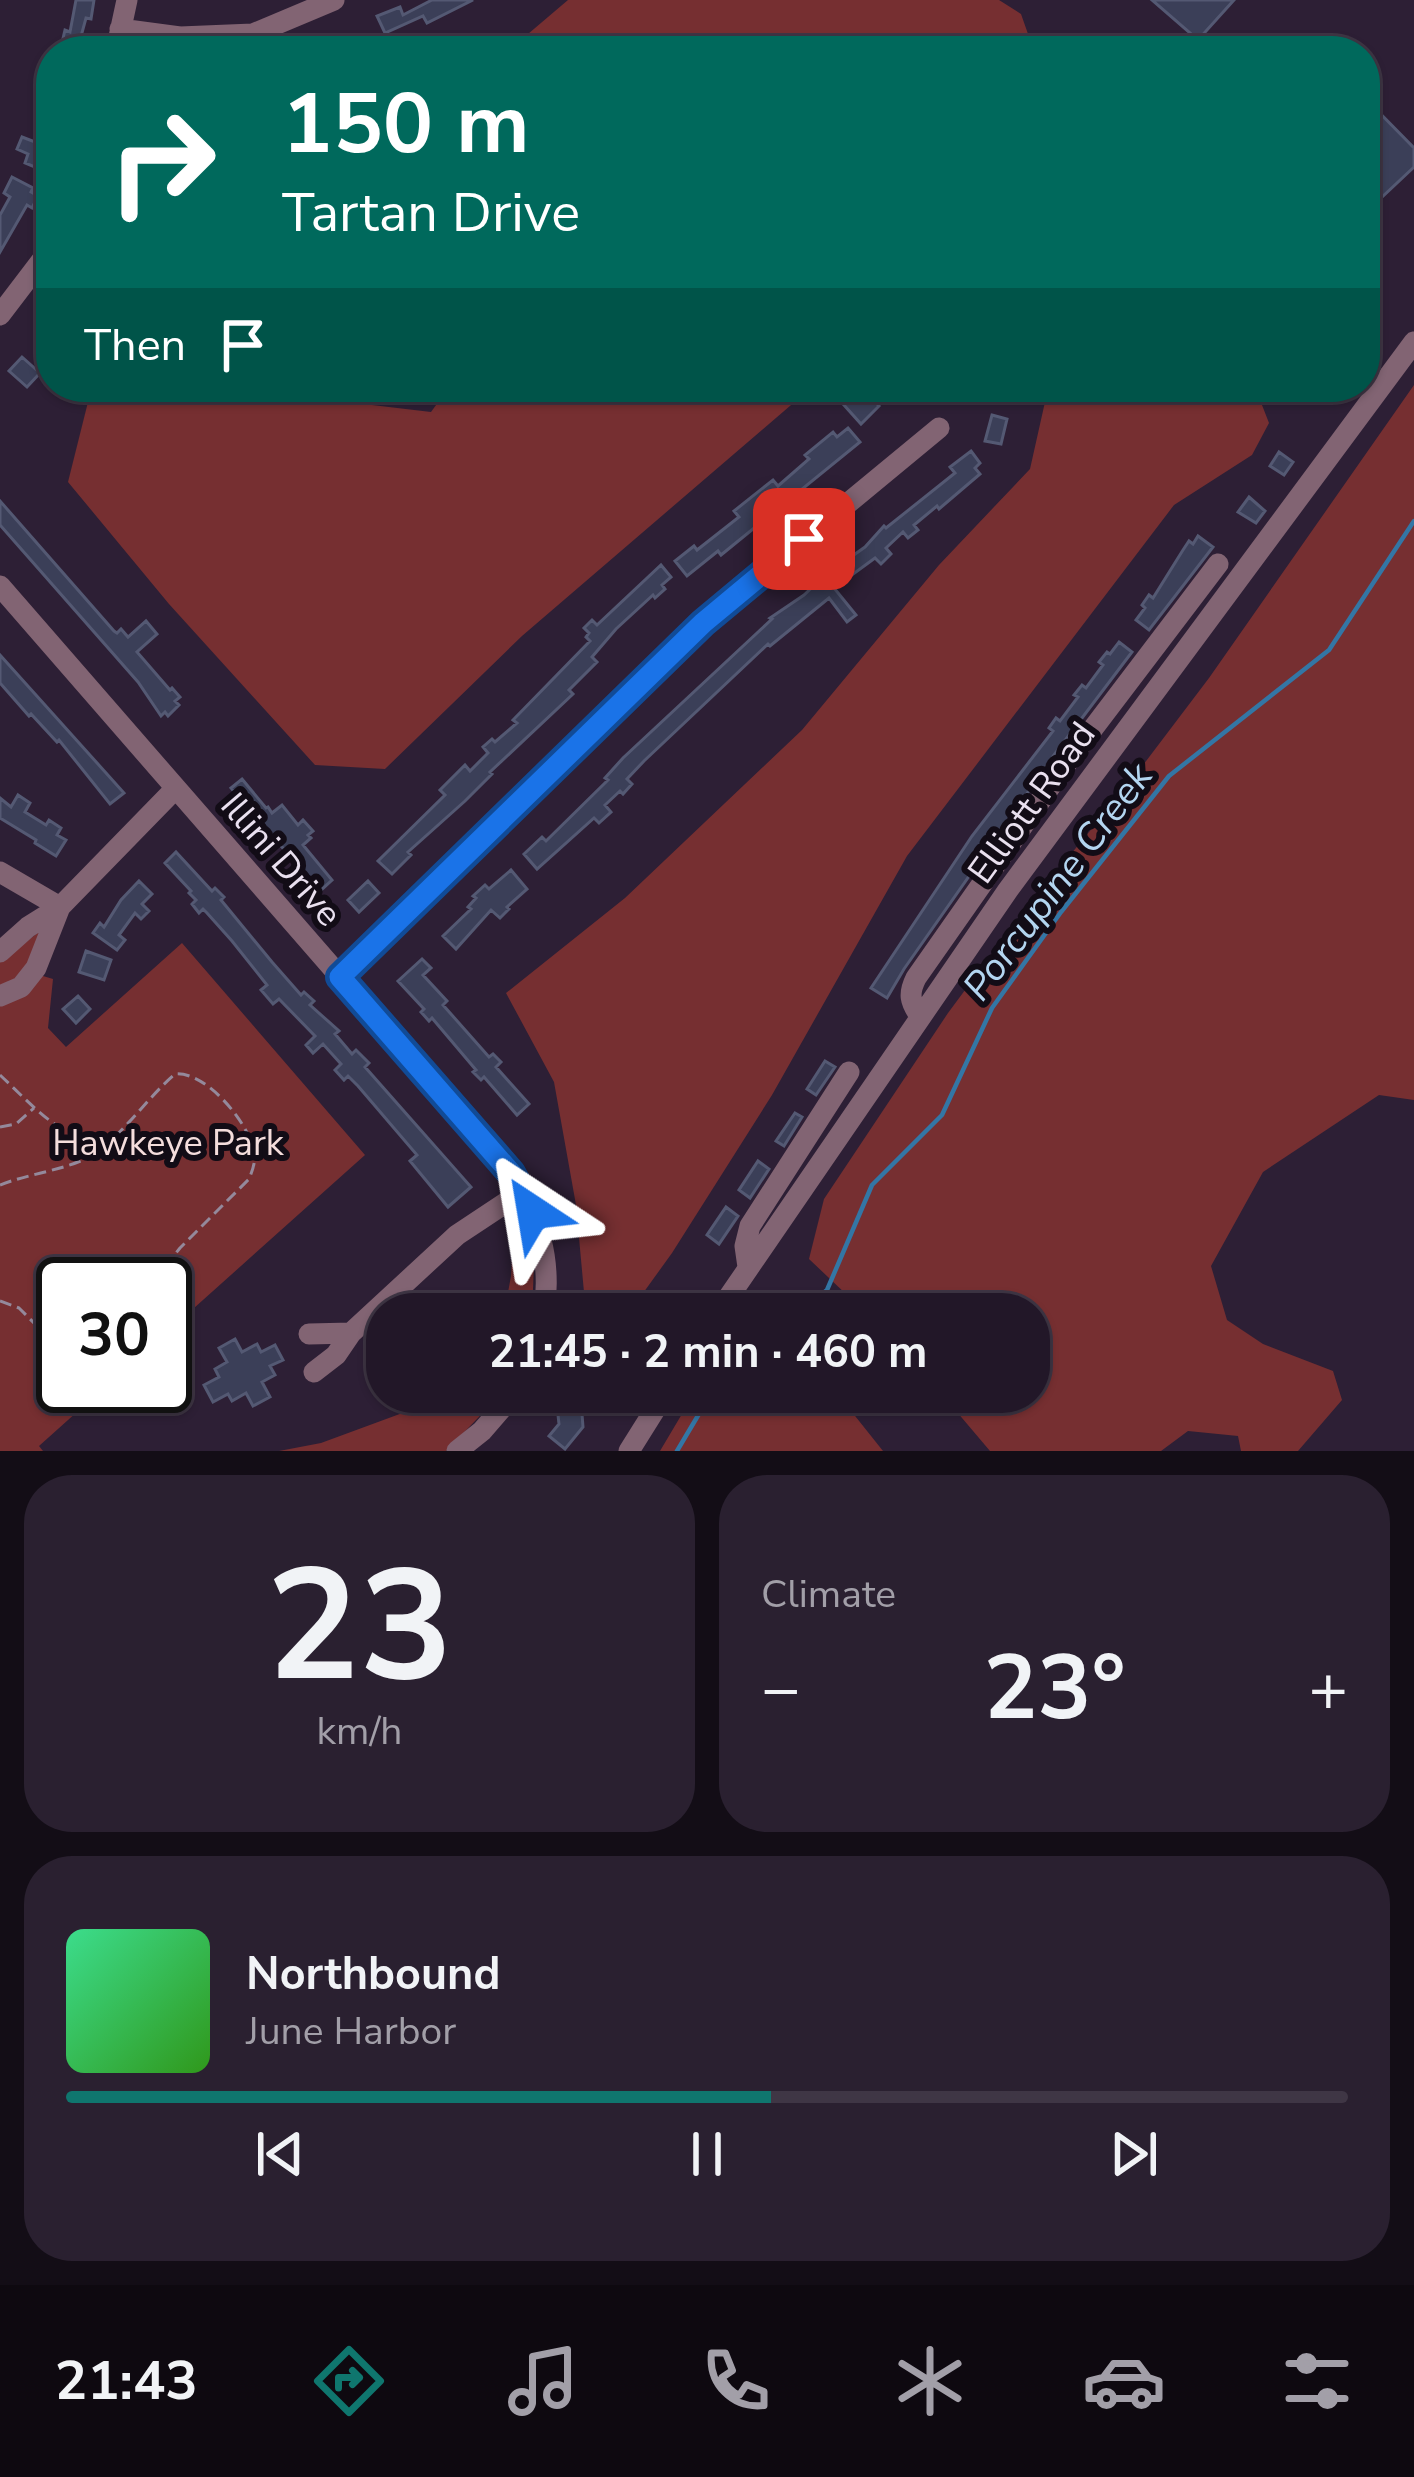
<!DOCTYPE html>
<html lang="en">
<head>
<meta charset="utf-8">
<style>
	:root { --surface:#221728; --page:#2a2030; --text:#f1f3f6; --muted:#a29fa8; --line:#3f3645; --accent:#0f766e }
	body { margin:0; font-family:"Nunito Sans",sans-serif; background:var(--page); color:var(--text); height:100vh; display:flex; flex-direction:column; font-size:45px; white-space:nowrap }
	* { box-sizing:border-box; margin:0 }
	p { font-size:39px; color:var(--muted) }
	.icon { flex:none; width:66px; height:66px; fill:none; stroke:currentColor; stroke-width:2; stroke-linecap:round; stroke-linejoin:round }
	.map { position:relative; height:1451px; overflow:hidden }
	.sheet { display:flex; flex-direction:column; gap:24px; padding:24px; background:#130d16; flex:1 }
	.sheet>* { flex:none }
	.banner { position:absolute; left:36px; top:36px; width:1344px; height:366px; border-radius:48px; box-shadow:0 3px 9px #0004,0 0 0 3px var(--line); background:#00695c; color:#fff; overflow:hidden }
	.speed { position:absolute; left:36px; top:1257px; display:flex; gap:24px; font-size:60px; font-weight:700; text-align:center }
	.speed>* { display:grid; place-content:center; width:156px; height:156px; border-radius:50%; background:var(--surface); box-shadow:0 3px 9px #0004,0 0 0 3px var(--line); line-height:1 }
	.speed .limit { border:6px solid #111; border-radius:18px; background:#fff; color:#111 }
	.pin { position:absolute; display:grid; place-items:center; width:102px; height:102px; color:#fff; margin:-51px; border-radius:24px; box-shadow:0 6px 18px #0006 }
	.me { position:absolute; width:132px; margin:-66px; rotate:327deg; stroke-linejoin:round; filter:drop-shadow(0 0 9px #0008) }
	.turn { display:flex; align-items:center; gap:42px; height:252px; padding:0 48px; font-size:54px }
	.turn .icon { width:156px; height:156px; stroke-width:2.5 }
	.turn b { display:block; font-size:84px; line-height:102px }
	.then { display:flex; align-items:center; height:114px; padding:0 48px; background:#0003; gap:24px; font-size:45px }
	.big { font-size:90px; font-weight:700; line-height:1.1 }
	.sheet .card { flex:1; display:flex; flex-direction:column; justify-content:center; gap:18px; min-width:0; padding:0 42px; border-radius:48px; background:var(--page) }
	.sheet .dial { align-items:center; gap:0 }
	.dial b { font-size:156px; line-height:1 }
	.song { display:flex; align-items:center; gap:36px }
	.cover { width:144px; height:144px; border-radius:18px; background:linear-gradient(135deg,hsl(150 70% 55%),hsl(110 70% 35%)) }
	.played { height:12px; border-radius:6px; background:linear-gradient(90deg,var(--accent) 55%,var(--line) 55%) }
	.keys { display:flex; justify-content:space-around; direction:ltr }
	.heat { display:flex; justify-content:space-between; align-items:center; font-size:66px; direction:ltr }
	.sheet .tiles { flex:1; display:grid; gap:24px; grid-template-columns:1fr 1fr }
	.card:last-child { grid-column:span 2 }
	.trip { position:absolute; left:366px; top:1293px; width:684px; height:120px; border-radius:48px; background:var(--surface); box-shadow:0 3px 9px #0004,0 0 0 3px var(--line); font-weight:700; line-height:120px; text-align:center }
	.menu { display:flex; height:192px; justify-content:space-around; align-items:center; background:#0e0910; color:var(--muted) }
	.menu .icon { width:84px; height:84px }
	.menu .on { color:var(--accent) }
	.menu b { font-size:54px; color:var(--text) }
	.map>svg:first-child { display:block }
	.green { fill:#762f31 }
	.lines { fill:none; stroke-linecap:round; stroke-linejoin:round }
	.stream { stroke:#3376a5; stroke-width:4.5 }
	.building { fill:#3b3f58; stroke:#545973; stroke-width:3 }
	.path { stroke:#94899b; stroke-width:3; stroke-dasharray:12 6; stroke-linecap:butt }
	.minor { stroke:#826473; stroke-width:21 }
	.route-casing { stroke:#114b97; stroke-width:30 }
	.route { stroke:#1a73e8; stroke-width:21 }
	.labels { text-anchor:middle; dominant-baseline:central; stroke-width:12; stroke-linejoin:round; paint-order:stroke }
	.street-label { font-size:36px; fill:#e9e0ef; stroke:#120c16 }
	.park-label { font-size:36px; fill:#f4dddc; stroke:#120c16 }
	.water-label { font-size:39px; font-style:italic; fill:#b3d5f0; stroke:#120c16 }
</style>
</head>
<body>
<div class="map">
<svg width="1414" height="1451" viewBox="0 0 1414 1451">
	<rect width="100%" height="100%" fill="#2d1f35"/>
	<!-- green -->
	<path class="green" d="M568,0h431l22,14 13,37h-526z
		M1414,385v715l-35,-5 -116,77 -52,94 16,54 36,24 70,27 9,29 -44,51h-57l-3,-15 -50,-5 -27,20h-171l-50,-59h89v-78h-162l-58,-55 15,-60 124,-186 69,-93 117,-143 75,-99z
		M106,387h201l6,11 118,14 18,-25h363l-290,249 -137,133 -70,-4 -146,-161 -101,-122 21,-84z
		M1043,387h212l14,36 -17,32 -78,50 -267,351 -135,239 -100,158 -44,61h-42l-10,-109 -22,-123 -48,-89 119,-95 177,-168 137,-165 91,-96 17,-76z
		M44,928l-11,45 20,6 -5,49 18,19 116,-104 183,212 -200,179v-50h-102v102h43l-67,60 4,5h-43v-489z
		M514,1229l20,35 -2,50h-28l7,-38z
		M450,1392h53l-57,59h-167l42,-8 114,-42z
		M695,1392h141l47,59h-223z"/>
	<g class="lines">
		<!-- stream -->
		<path class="stream" d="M798,1314l29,-24 45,-105 70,-70 50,-107 69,-96 108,-136 160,-126 85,-129
			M677,1451l35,-59"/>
	</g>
	<!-- building -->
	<path class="building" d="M76,0h18l-3,19 -5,-1 -9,33h-17l5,-21 5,2z
		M432,0h41l-46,23 -4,-7 -38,17 -8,-17 23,-9 3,8z
		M1152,0h82l-36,40z
		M335,36l6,15h-42v-1z
		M47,95h4v50l-9,25 -17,-7 3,-9 -11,-5 5,-12 13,5z
		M1365,98l49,50v19l-49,46z
		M12,177l21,11 -2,4 7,4 -6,12 -5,-3 -27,47v-37l10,-18 -6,-4z
		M22,357l18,16 -13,14 -18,-16z
		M979,387h37l-29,15z
		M859,391l6,6 3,-3 11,12 -18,18 -17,-19z
		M992,415l15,4 -6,25 -16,-3z
		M848,428l12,14 -139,113 -3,-4 -31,25 -12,-15 19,-15 3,4 42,-33 -5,-6 39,-31 5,6 31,-27 -4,-4 28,-23 4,5z
		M971,451l9,12 -5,5 5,6 -41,35 -2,-3 -23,19 4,5 -10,8 -5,-6 -17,16 5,6 -10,10 -6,-6 -41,30 22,27 -9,7 -18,-24 -59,48 -2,-2 -124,117 -17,18 5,5 -9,10 -3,-3 -15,14 6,7 -12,11 -5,-5 -57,51 -13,-15 18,-17 4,4 62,-61 -3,-2 18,-20 149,-139 -2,-1 34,-23 20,-19 41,-29 19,-21 2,2 69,-55 -5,-6z
		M1279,452l14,10 -9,13 -14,-9z
		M1249,497l16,14 -9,12 -18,-11z
		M0,501l114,130 3,2 4,-4 7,8 18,-16 11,13 -20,18 33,38 2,-2 8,9 -5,4 4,4 -11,11 -3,-4 -4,4 -23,-34 -138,-157z
		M1198,536l15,11 -64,83 -13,-10 9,-12 -3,-3 7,-10 4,3 30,-48 6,-9 4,3z
		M661,565l10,12 -9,8 3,4 -10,9 -2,-3 -37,34 -24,28 5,5 -28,28 4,4 -83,78 2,2 -27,27 -57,51 3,3 -19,19 -14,-13 67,-66 -5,-5 25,-25 5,6 18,-18 -5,-6 9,-8 3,3 22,-19 -4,-3 77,-79 -4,-4 3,-4 -5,-5 8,-8 5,5z
		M1119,642l13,10 -78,103 -150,214 -17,29 -16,-10 101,-152 81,-105 -4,-3 7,-10 4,3 18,-24 -4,-2 8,-10 4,3 17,-23 -4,-3 8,-10 3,2z
		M0,655l124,138 -14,11 -51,-64 -2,2 -26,-28 -2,2 -29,-33z
		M242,779l24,29 2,-1 4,6 10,-8 16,20 5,-5 10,11 -5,4 3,3 -8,7 29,35 -12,11 -89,-103z
		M18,795l12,8 -5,9 21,13 3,-5 12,8 -4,7 9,5 -10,16 -21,-13 1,-3 -36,-22v-20l11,9z
		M176,852l36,39 3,-3 9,9 -3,3 51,62 29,33 3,-3 10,9 -4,4 29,26 -4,3 17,20 4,-4 13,13 -4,4 106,120 -23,20 -38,-46 7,-6 -59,-69 -10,-10 -4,4 -9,-10 6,-6 -18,-20 -10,9 -7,-8 9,-9 -36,-37 -6,5 -12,-14 6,-5 -35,-44 -25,-28 -4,-4 -4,4 -7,-9 4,-4 -7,-7 2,-2 -26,-28z
		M511,870l16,19 -20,18 2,2 -9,9 -9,-8 -35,39 -13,-13 28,-27 -3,-2 8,-9 -3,-2 12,-11 4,4z
		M139,881l13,13 -10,10 7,7 -8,8 -6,-6 -16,22 6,5 -8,10 -24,-17 7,-10 4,4 17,-27z
		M368,881l11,12 -20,19 -11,-12z
		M86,951l25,9 -7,20 -25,-8z
		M422,959l9,9 -8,7 24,26 -4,4 46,52 4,-3 8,8 -5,5 33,37 -12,11 -33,-38 -3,3 -8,-8 3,-2 -44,-52 -3,3 -8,-9 3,-3 -26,-28z
		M78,996l12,13 -14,14 -13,-14z
		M825,1061l10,6 -19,28 -9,-6z
		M795,1113l7,4 -18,29 -8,-5z
		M758,1161l11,8 -19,29 -11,-8z
		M726,1207l12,9 -19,28 -12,-9z
		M235,1339l7,13 15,-8 4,8 14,-7 8,15 -13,6 5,9 -13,7 8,15 -17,9 -7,-13 -14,8 -4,-7 -15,8 -9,-17 15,-8 -4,-8 12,-7 -8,-14z
		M387,1366v26h31l-25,17 -22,-33z
		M576,1408l6,6 1,13 -18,22 -16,-13 10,-12 -1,-9 5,-6z"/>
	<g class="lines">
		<!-- path -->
		<path class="path" d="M0,1075c30,28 60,63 102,71
			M0,1127l16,-3 18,-16
			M0,1185c27,-11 71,-16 92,-30 32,-21 54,-56 83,-81 31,-3 73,48 79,77 2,10 -1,18 -5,28l-69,69 -29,36
			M0,1301l19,7 44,44"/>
		<!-- minor -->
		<path class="minor" d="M120,29l60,8 73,-3 81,-34
			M116,51l11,-51
			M0,315l45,-59 6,-12
			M0,586l511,587c28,48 41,84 33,141
			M0,872l60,35
			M0,952l28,-25 32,-20 115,-118
			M339,977l364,-354 236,-195
			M0,996l21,-9 15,-19 24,-61
			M920,1016c-10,-14 -12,-22 -4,-38l150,-214 152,-200
			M748,1267l-3,-21 5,-20 99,-154
			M717,1314l291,-424 406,-548
			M309,1334l42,-1 106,-98 65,-43
			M314,1372l22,-17 15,-22
			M457,1451l25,-20 34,-39
			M629,1451l37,-59"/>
	</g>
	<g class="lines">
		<!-- route casing -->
		<g class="route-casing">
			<path id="route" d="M533,1212l-22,-39 -171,-196 363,-354 101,-84"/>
		</g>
		<!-- route -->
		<use href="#route" class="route"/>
	</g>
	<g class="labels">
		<!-- street labels -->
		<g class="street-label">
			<text transform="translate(1032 803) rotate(-54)">Elliott Road</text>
			<text transform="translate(281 860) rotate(49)">Illini Drive</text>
		</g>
		<!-- park labels -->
		<g class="park-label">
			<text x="168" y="1143">Hawkeye Park</text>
		</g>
		<!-- water labels -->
		<g class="water-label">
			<text transform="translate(1058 882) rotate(-53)">Porcupine Creek</text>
		</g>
	</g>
</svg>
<div class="speed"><div class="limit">30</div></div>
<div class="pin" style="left:804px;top:539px;background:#d93025"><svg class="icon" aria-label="arrive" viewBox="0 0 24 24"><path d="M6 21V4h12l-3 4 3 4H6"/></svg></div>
<svg class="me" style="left:533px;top:1212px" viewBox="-20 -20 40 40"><path d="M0-17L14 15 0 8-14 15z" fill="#1a73e8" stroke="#fff" stroke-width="4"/></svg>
<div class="trip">21:45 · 2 min · 460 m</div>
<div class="banner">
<div class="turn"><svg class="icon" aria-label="right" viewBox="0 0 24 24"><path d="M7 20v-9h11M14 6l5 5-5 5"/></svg><div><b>150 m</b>Tartan Drive</div></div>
<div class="then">Then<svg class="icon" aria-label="arrive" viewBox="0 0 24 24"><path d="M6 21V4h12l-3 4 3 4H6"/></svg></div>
</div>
</div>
<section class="sheet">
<div class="tiles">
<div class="card dial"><b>23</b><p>km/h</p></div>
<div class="card"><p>Climate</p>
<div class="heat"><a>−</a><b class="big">23°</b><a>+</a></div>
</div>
<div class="card">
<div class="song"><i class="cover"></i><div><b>Northbound</b><p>June Harbor</p></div></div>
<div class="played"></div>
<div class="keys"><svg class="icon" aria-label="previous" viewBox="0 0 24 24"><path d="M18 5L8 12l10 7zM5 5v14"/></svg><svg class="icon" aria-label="pause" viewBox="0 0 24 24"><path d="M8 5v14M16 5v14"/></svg><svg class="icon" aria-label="next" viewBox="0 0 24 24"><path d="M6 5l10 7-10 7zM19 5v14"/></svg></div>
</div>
</div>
</section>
<nav class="menu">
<b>21:43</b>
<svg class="icon on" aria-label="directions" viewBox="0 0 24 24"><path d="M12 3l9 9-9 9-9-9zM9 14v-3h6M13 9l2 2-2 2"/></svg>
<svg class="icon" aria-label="music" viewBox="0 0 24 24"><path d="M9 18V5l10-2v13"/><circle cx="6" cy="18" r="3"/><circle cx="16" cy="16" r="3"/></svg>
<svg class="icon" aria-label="phone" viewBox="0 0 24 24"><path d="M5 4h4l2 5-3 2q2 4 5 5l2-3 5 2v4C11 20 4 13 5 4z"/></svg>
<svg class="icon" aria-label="climate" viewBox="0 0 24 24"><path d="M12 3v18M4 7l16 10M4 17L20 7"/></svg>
<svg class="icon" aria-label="car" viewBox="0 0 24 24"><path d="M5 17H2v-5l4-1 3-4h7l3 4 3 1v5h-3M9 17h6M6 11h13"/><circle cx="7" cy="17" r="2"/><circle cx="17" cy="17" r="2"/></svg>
<svg class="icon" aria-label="filters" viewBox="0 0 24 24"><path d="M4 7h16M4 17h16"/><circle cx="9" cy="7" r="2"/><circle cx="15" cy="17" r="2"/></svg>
</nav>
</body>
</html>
